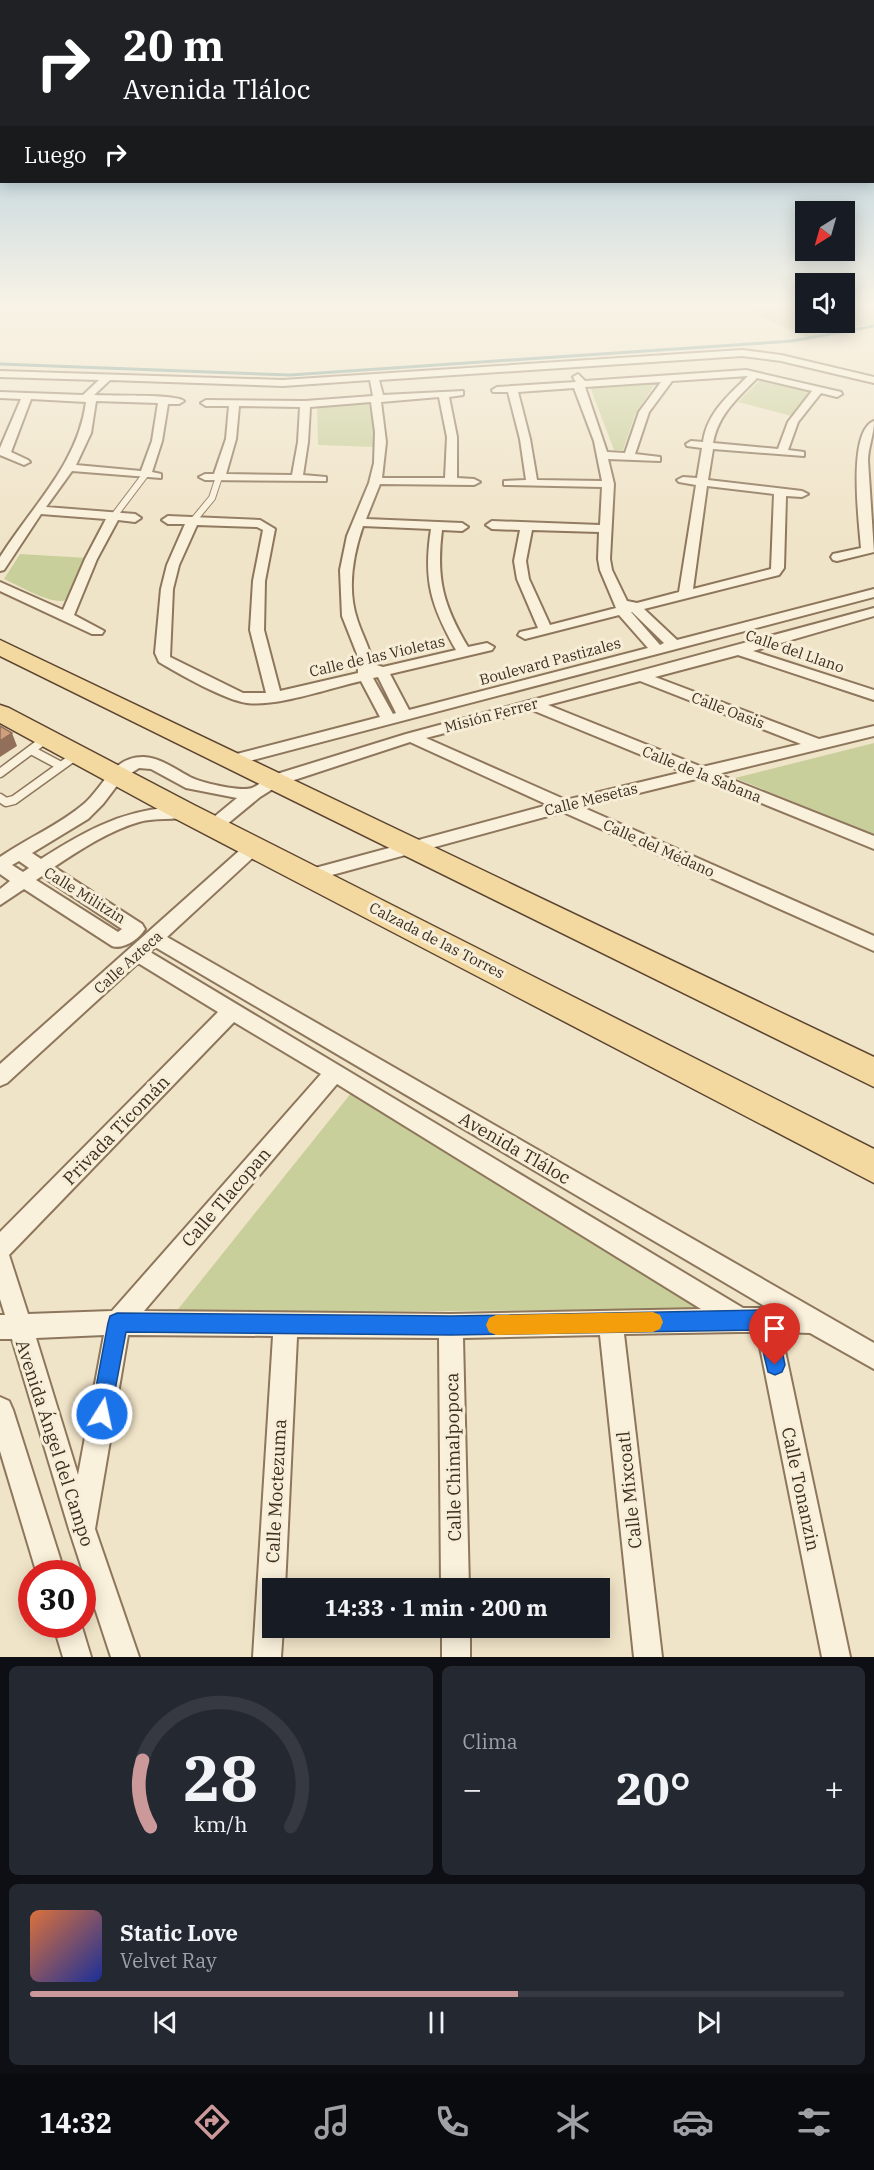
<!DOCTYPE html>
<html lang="es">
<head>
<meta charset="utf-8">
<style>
	:root { --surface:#171b24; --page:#242831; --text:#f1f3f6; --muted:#9ea1a6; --line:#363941; --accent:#cc999b }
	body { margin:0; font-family:"IBM Plex Serif",serif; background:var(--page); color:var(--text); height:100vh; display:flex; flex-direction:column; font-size:22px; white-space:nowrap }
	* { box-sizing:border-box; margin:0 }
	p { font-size:20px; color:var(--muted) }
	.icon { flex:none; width:33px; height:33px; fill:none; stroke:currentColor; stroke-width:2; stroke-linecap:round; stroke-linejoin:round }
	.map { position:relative; height:1657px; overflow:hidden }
	.side { display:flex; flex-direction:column; gap:9px; padding:9px; background:#0d0f14; flex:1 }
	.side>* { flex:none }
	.banner { position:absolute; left:0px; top:0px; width:874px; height:183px; box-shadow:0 3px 15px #0003; background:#202124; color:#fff; overflow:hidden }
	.needle { width:39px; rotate:217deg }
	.controls { position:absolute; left:795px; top:201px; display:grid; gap:12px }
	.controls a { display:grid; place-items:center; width:60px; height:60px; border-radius:0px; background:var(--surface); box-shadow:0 3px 15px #0003; font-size:30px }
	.speed { position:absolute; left:18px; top:1560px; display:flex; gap:12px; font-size:30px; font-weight:700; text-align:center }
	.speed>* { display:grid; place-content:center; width:78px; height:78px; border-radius:50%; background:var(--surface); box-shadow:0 3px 15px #0003; line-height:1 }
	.speed .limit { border:9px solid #d22; background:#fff; color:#111 }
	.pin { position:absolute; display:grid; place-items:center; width:51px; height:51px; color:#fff; margin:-62px -26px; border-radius:50% 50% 50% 0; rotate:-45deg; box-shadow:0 0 6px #0007 }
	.pin .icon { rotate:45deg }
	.me { position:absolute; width:66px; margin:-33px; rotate:10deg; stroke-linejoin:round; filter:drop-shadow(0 0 4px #0008) }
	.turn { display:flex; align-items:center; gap:21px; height:126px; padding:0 24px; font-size:27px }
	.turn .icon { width:78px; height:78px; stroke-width:2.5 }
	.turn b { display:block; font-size:42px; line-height:51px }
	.then { display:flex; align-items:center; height:57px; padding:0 24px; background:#0003; gap:12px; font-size:22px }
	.big { font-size:45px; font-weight:700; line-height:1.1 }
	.side .tile { flex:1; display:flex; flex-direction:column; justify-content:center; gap:9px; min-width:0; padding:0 21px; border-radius:9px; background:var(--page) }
	.side .dial { align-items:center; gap:0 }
	.dial svg { height:156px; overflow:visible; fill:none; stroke:var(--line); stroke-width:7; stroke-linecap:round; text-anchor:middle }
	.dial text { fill:var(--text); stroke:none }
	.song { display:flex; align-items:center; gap:18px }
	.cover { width:72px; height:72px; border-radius:9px; background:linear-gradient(135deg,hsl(20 70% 55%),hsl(230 70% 35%)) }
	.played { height:6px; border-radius:3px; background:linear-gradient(90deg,var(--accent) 60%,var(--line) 60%) }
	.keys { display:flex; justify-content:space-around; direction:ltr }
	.heat { display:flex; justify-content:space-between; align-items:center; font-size:33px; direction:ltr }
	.side .tiles { flex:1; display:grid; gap:9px; grid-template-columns:1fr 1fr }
	.tile:last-child { grid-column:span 2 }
	.trip { position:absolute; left:262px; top:1578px; width:348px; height:60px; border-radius:0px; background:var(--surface); box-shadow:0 3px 15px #0003; font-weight:700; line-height:60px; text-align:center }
	.tabs { display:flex; height:96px; justify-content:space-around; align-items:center; background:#090b0e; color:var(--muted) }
	.tabs .icon { width:42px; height:42px }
	.tabs .active { color:var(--accent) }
	.tabs b { font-size:27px; color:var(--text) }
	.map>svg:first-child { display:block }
	.green { fill:#c9cf9b }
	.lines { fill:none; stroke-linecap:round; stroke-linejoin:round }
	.stream { stroke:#6f938a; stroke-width:3 }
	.lane-far1-casing { stroke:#8d765c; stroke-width:8 }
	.lane-casing { stroke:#8d765c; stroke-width:11 }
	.street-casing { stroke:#8d765c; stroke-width:4 }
	.primary-casing { stroke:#5b4430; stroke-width:3 }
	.lane-far1 { stroke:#faf1dc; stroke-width:6 }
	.lane { stroke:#faf1dc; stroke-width:8 }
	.street { fill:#faf1dc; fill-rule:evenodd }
	.primary { fill:#f3d9a0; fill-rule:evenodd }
	.shaded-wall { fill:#916f58 }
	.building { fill:#cf9f7d; stroke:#916f58; stroke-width:1.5 }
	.route { fill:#1a73e8; stroke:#114b97; stroke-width:1.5 }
	.slow { fill:#f59e0b }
	.labels { text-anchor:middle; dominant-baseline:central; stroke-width:6; stroke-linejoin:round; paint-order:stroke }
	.street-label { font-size:15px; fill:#3d2e20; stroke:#f7eed8 }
	.near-street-label { font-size:18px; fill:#3d2e20; stroke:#f7eed8 }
</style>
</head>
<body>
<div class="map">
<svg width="874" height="1657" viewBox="0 0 874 1657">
	<rect width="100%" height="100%" fill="#f0e4c8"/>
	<!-- green -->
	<path class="green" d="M728,302h77l1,20h38l1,-20h29v22l-37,4 -25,9 -9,-1z
		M763,377l53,13 -24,26 -54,-14z
		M656,382l-21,33 -12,35h-9l-24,-63z
		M371,401l4,24 -1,22 -56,-2 -1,-39z
		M20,554l68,4 -20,41c-12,9 -50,-14 -64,-20z
		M874,743v91l-139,-56z
		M352,1092l357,217 -534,4z"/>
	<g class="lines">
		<!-- stream -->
		<path class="stream" d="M0,364l290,11 502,-34 82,-15"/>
		<!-- lane-far1 casing -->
		<g class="lane-far1-casing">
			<path id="lane-far1" d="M114,516l31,-41
				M193,521l19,-23 7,-21"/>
		</g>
		<!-- lane casing -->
		<g class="lane-casing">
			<path id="lane" d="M31,750l30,16
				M0,773l47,-35
				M0,798l6,4 8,-2 64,-46"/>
		</g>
		<!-- street casing -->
		<g class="street-casing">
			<path id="street" d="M742,350l39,5 93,22v6l-93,-22 -39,-5 -363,24 4,15 80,-4v4l-14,2 8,40v41l17,1 6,3 -6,3 -94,-1 -14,35 96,4 6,4 -6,4 -20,-1c-6,49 1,75 26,117l19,-4 7,4 -2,3 -102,24 19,36 239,-62 -29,-33 -94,24 -7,-4 2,-3 18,-4 -21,-49 -3,-18 6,-31 -28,-1 -6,-4 6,-4 108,4 2,-38 -98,-2v-4l22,-1 -6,-41 -12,-47h-15l-1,-2 5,-3 79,-5 -3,-5 5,-3 7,7 161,-11 95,22 1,2 -5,3 -16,-4 -23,29 -10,28 16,2v4l-91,-7 -5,31 94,11 6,3 -6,3 -16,-1 -2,72 -5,7 -135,34 33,31 197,-51v8l-640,168 -5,-1 -3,-4 3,-4 151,-39 -19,-36c-31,7 -84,26 -114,22 -22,-3 -68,-29 -88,-41l-4,-9 6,-64 6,-24 18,-41h-17l-6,-4 6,-4 92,4 15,9 -10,52 -1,49 16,61 78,-18 -1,-19 -15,-38 -2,-46 7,-34 22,-53 5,-20 1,-31 -4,-30 -61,5 -2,35 -5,33 23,2v4l-121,-1 -6,-3 6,-3h9l12,-35 3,-33h-23l-5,-3 5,-3 99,1 68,-5 -3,-16 -87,6 -173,-6 -16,15c16,1 81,-1 90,6l-5,3h-11l-6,37 -10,31 9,2v4l-89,-7 -26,36 89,7 6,4 -6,4 -17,-2 -21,39 -23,56 30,16 -2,3h-10l-92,-43v-9l63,28 22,-51 21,-40 -65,-5 -37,56 -4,1v-14c32,-51 78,-93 86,-155l-55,-3 -20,53 17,8 2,2 -6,3 -24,-10v-7l21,-49 -21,-1v-6l83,3 16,-15 -99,-3v-6l283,9zM748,376c-20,20 -41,37 -45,66l-12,-1 -5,3 1,2 15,2 -5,30 -14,-1 -6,3 2,2 17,3 -17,107 -42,11 -10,-2 -15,-31 -2,-11 4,-75 -6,-25 52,2v-4l-25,-3 14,-42 23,-31zM757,378l55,13 -24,31 -10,27 -65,-6c5,-29 25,-45 44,-65zM661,382l-22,30 -14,41 -18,-1 -22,-65zM574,388l20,53 8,40 -65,-1 -7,-41 -12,-47zM439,397l8,40 -2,41h-63l4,-36 -5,-40zM96,401l62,2 -6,38 -11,30 -65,-6 15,-32zM239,406l61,1 -2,35 -6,33 -66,-1 10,-35zM707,486l67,8 -3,75 -78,20zM197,525l60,2 6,3 -10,51 -3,49 16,63h-23l-73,-36 3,-68 6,-24zM363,526l68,3c-8,51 0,77 25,121l-73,17 -10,-3c-3,-16 -11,-29 -16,-45 -10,-30 -4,-64 6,-93zM532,530l67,2 -1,27 2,11 16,38 -66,17 -21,-46 -3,-18zM631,612h1l32,31 -4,2zM378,677l18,36 -3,1 -20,-36z
				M874,421c0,14 -6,26 -6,40l6,91 -37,9 -4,-1 -2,-3 2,-3 28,-6c-2,-26 -14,-117 13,-127z
				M874,608v8l-121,35 121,39v10l-136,-45 -83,22 164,62 55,-13v10l-156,38 156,62v13l-174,-71 -118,29 292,129v15l-311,-139 -253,69 -6,-2 -3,-4 3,-4 244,-66 -138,-63 -131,43 -19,12 -40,33h-12l-2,-4 2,-4 29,-24 -51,-10 -35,-19 -12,-1 -17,11 -19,25 -15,15 -56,34 9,6c39,-25 79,-48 126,-51 8,-1 16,-2 24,0l2,4 -2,4c-17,5 -35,1 -52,6 -31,9 -59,28 -85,45l88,57 3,5c-6,10 -22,21 -33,17l-88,-57 -24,16v-16l10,-8 -10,-7v-17c27,-19 60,-32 85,-54 19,-17 28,-47 59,-46 17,1 31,12 46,20 12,6 50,15 62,11 6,-2 11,-8 15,-11l139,-43zM640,681l161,63 -99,23 -154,-62zM532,710l151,62 -117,28 -140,-62zM19,861l10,7 -6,4 -11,-7zM42,876l80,53 -4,3 -82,-52z
				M255,840l6,2 2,4 -2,4 -94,87 707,406v26l-64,-36 -29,-1 69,325h-28l-65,-325h-17l-116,2 38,323h-28l-34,-322 -137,3 6,250h-28l-2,-250 -142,-1 -12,251h-12v40h10l-2,29h-28l20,-321 -145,-1 -33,194 44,128h-28l-42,-128 -57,-190h-12v-24h5l-5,-16v-67l218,-220 -80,-49 -131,120 -7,3v-22l249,-222zM155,947l613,361h-25l-593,-356zM234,1022l87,52 -209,237 -84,3 -19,-59zM337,1084l364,225 -250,5 -307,-3zM104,1335l-26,140 -42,-137z
				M0,1397l9,4 4,9 52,164h-28l-37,-123z
				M53,1624h28l10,33h-28z
				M442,1628h28v29h-28z"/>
		</g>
		<!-- primary casing -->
		<g class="primary-casing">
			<path id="primary" d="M0,640l874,417v30l-874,-431z
				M0,705l9,3 185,97 680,344v34l-698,-364 -176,-96z"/>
		</g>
		<!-- lane-far1 -->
		<use href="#lane-far1" class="lane-far1"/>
		<!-- lane -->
		<use href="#lane" class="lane"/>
		<!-- street -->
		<use href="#street" class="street"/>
		<!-- primary -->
		<use href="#primary" class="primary"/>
	</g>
	<!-- shaded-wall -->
	<path class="shaded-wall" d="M12,733l5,13 -17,11v-16z"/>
	<!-- building -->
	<path class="building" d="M0,726l12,7 -12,8z"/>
	<!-- sky -->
	<linearGradient id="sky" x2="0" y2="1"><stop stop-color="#8fbad6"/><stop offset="0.57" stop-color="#f8f3e6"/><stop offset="1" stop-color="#f8f3e6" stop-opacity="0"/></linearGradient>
	<rect width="874" height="534" fill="url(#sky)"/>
	<!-- route -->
	<path class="route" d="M766,1310l7,3 3,7 9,45 -3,7 -7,3 -7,-3 -10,-42 -307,5 -325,-3 -17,90 -7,3 -8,-3 -3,-8 17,-91 2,-7 7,-3 334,3z"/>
	<!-- slow -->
	<path class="slow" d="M653,1312l7,3 3,7 -3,7 -7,3 -157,3 -7,-3 -3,-7 3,-7 7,-3z"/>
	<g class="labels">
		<!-- street labels -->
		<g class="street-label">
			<text transform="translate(795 651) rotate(19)">Calle del Llano</text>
			<text transform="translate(377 656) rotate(-13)">Calle de las Violetas</text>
			<text transform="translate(550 661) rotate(-15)">Boulevard Pastizales</text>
			<text transform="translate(728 710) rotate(21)">Calle Oasis</text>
			<text transform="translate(491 715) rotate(-15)">Misión Ferrer</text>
			<text transform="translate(702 774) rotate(22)">Calle de la Sabana</text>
			<text transform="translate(591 799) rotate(-14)">Calle Mesetas</text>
			<text transform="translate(659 848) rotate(24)">Calle del Médano</text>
			<text transform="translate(85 895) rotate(32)">Calle Militzin</text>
			<text transform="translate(437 940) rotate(27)">Calzada de las Torres</text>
			<text transform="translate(128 962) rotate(-42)">Calle Azteca</text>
		</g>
		<!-- near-street labels -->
		<g class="near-street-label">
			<text transform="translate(116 1130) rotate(-46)">Privada Ticomán</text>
			<text transform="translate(515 1148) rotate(30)">Avenida Tláloc</text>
			<text transform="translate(226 1197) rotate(-49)">Calle Tlacopan</text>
			<text transform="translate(55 1443) rotate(72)">Avenida Ángel del Campo</text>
			<text transform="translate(453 1457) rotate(-91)">Calle Chimalpopoca</text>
			<text transform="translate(801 1489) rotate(78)">Calle Tonanzin</text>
			<text transform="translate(629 1490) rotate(-96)">Calle Mixcoatl</text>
			<text transform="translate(276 1491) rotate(-87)">Calle Moctezuma</text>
		</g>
	</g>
</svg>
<div class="controls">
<a><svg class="needle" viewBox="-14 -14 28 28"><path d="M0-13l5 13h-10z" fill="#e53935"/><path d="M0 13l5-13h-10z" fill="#9ea1a6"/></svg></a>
<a><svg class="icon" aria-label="sound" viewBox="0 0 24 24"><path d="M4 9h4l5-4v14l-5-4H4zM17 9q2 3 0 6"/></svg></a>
</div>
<div class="speed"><div class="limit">30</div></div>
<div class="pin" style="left:775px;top:1365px;background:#d93025"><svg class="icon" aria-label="arrive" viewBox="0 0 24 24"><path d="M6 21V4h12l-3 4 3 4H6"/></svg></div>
<svg class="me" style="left:102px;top:1414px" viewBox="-20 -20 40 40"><circle r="17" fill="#1a73e8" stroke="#fff" stroke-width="3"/><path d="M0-11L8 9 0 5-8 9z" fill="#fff"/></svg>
<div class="trip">14:33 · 1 min · 200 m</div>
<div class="banner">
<div class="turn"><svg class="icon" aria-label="right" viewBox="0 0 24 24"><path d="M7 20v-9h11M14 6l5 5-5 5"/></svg><div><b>20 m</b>Avenida Tláloc</div></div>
<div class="then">Luego<svg class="icon" aria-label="right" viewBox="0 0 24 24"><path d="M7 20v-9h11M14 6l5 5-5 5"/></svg></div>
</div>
</div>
<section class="side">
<div class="tiles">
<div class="tile dial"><svg viewBox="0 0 100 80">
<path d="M14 69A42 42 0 1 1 86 69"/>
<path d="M14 69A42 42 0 0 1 10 35" stroke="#cc999b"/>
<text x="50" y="56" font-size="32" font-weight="700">28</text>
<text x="50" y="72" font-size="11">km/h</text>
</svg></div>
<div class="tile"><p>Clima</p>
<div class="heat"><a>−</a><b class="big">20°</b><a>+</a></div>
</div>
<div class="tile">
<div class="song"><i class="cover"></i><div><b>Static Love</b><p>Velvet Ray</p></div></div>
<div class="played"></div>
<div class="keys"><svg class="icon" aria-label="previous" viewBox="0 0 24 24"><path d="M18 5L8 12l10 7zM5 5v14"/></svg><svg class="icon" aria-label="pause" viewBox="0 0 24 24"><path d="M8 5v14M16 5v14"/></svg><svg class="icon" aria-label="next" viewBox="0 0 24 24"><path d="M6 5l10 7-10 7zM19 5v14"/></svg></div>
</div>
</div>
</section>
<nav class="tabs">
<b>14:32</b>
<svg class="icon active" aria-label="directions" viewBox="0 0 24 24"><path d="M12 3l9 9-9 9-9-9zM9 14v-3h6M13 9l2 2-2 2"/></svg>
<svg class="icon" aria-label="music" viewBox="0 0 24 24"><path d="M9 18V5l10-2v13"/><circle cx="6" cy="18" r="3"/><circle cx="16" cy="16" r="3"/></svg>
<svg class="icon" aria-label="phone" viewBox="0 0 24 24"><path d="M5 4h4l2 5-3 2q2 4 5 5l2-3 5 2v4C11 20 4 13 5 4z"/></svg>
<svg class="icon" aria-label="climate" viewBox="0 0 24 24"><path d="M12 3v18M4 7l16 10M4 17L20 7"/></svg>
<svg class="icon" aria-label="car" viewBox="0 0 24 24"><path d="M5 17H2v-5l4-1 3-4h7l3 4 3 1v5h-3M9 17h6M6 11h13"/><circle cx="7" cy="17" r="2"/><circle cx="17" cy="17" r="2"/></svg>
<svg class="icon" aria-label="filters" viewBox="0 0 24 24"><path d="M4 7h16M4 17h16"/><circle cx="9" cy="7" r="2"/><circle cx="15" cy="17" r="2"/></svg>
</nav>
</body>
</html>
